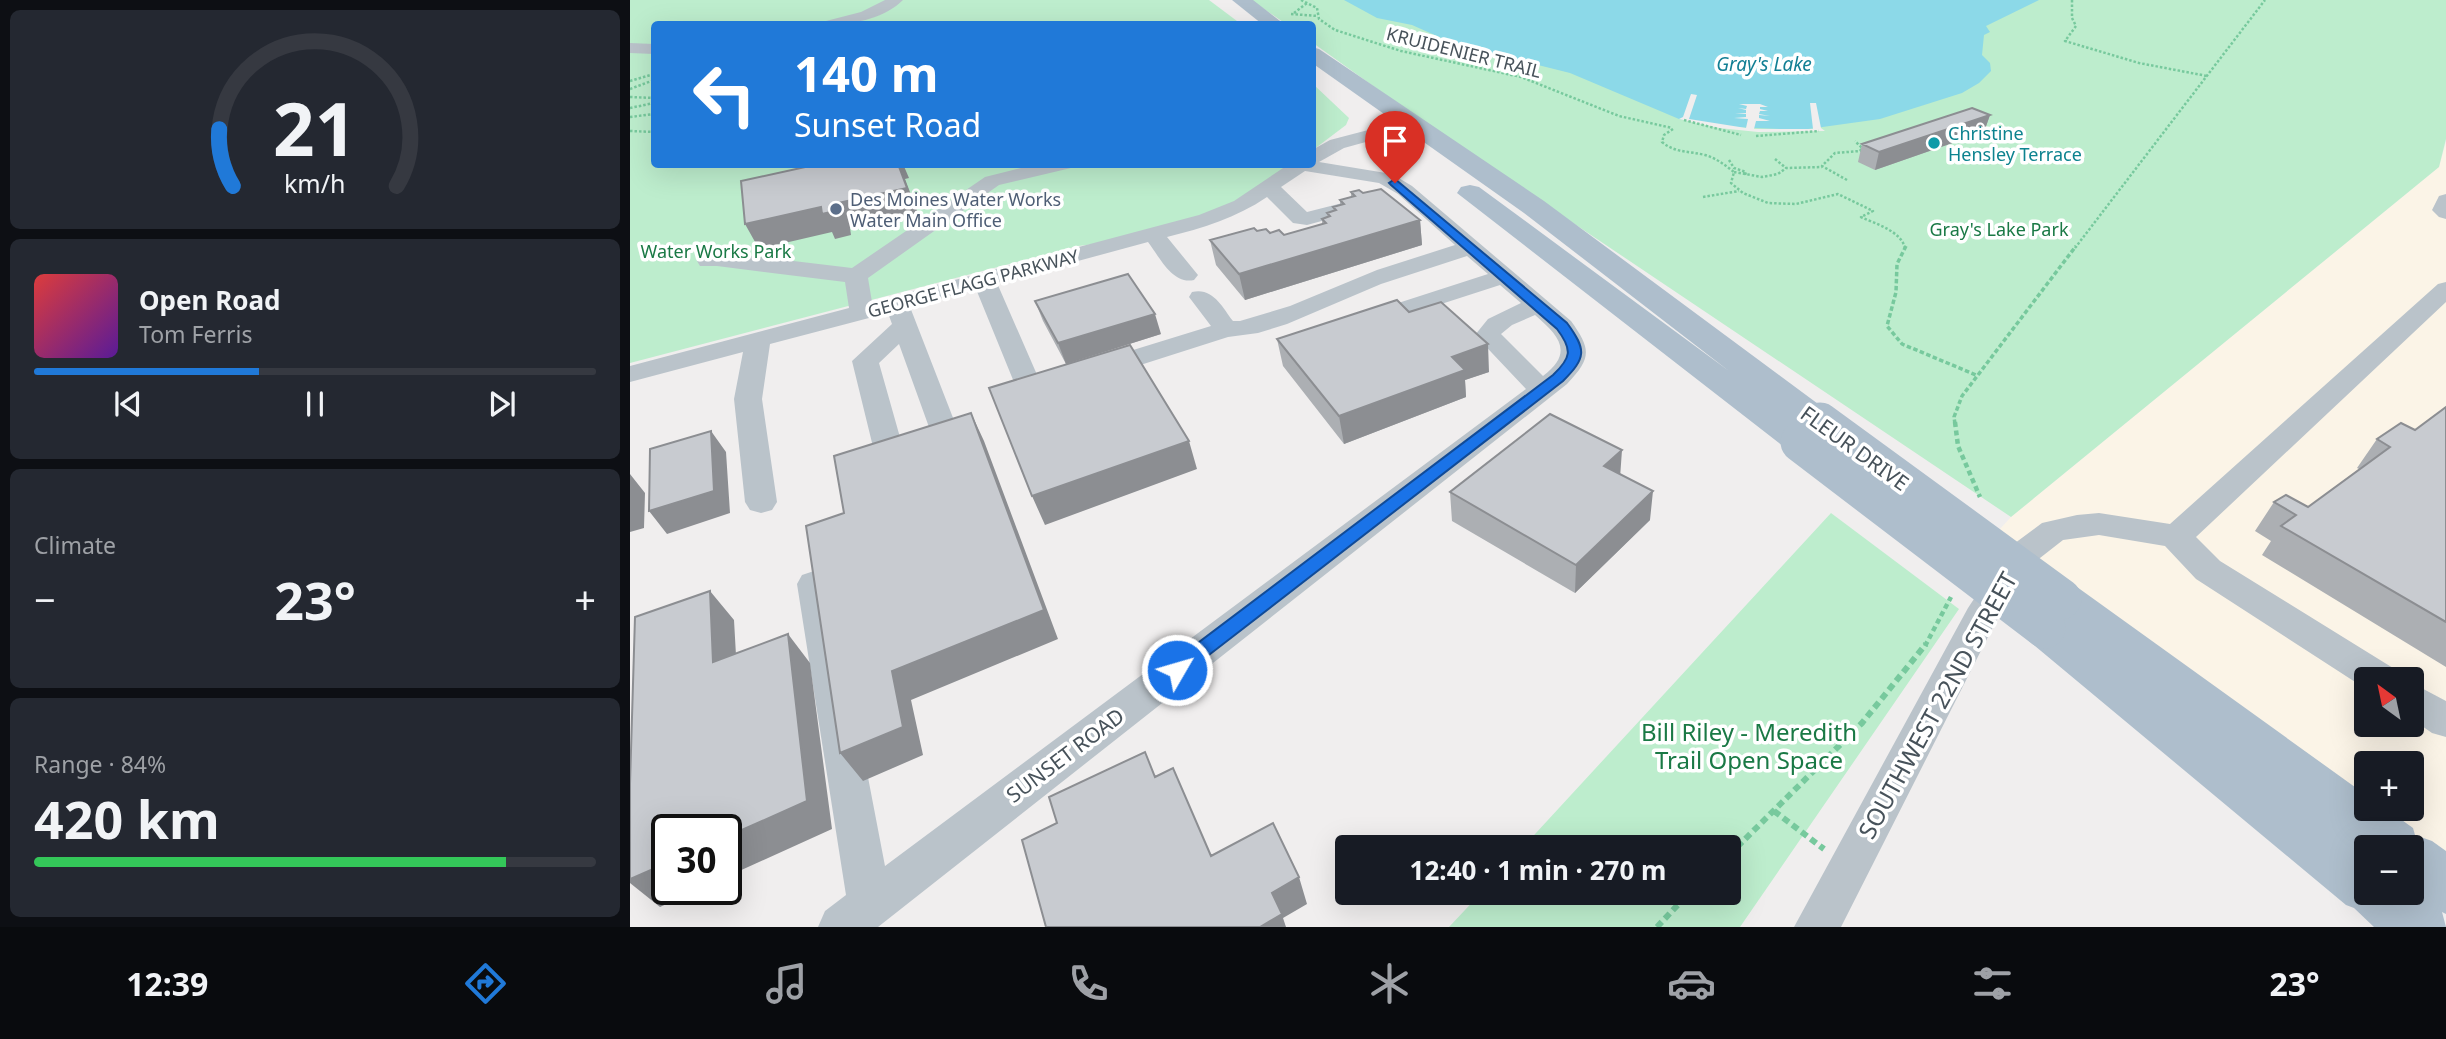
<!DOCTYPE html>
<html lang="en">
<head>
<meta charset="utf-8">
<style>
	:root { --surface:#171b24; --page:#242831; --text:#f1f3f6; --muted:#9ea1a6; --line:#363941; --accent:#2079d8 }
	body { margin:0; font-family:"Noto Sans",sans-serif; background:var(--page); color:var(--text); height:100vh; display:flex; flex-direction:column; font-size:26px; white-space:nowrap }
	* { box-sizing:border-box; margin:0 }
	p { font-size:23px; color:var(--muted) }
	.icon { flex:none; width:38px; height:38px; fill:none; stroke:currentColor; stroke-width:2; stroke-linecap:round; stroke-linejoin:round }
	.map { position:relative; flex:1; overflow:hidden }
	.panel { display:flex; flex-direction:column; gap:10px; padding:10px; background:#0d0f14; width:630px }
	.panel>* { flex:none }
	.guide { position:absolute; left:21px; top:21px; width:665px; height:147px; border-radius:7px; box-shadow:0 7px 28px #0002; background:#2079d8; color:#fff; overflow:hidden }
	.needle { width:46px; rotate:327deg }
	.controls { position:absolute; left:1724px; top:667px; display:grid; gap:14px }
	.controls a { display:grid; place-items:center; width:70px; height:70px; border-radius:7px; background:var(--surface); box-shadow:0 7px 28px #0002; font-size:35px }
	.speed { position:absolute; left:21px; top:814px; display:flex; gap:14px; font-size:35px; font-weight:700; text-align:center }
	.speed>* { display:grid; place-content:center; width:91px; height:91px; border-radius:50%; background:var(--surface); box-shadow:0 7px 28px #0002; line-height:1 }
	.speed .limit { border:4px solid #111; border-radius:10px; background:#fff; color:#111 }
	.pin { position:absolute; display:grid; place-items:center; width:60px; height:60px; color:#fff; margin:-72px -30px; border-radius:50% 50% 50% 0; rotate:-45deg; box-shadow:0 0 7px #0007 }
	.pin .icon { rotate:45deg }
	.me { position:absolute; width:77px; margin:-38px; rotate:52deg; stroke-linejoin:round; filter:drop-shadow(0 0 5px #0008) }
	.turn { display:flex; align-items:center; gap:24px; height:147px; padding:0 28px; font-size:32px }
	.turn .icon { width:91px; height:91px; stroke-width:2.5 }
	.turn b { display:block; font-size:49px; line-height:60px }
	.big { font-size:52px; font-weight:700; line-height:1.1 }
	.panel .card { flex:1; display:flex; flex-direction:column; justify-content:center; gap:10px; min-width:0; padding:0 24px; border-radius:10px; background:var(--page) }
	.panel .dial { align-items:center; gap:0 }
	.dial svg { height:182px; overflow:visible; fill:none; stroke:var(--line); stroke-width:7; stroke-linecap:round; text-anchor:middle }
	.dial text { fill:var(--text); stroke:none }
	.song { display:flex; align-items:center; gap:21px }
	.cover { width:84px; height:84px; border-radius:10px; background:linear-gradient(135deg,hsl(0 70% 55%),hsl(270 70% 35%)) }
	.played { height:7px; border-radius:4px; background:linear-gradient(90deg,var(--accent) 40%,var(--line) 40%) }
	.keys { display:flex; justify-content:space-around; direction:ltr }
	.heat { display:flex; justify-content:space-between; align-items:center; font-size:38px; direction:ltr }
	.charge { height:10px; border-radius:5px; background:linear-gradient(90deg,#34c759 84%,var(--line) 0) }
	.trip { position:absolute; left:705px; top:835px; width:406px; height:70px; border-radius:7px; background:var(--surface); box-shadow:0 7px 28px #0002; font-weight:700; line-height:70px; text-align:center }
	.dock { display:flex; height:112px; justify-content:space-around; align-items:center; background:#090b0e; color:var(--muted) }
	.dock .icon { width:49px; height:49px }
	.dock .selected { color:var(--accent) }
	.dock b { font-size:32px; color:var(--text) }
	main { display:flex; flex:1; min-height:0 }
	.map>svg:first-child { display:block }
	.commercial { fill:#fbf4e7; fill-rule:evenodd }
	.green { fill:#bdedcd }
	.water { fill:#8cd9e8 }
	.pier { fill:#f0eeee }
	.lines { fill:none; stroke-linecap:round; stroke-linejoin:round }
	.path-far3 { stroke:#77c99d; stroke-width:2.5; stroke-dasharray:2.5 2; stroke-linecap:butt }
	.path-far2 { stroke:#77c99d; stroke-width:3.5; stroke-dasharray:4.5 2.5; stroke-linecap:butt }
	.path-far1 { stroke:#77c99d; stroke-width:4.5; stroke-dasharray:5 3.5; stroke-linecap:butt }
	.path { stroke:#77c99d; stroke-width:6; stroke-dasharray:7 4.5; stroke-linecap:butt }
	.minor { fill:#bac3ca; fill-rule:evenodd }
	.major { fill:#aebecc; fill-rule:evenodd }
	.major-bridge { stroke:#aebecc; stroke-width:41 }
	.wall { fill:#acafb3 }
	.shaded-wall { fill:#8c8e92 }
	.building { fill:#c8cbd0; stroke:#8c8e92; stroke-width:2 }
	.route { fill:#1a73e8; stroke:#114b97; stroke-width:2 }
	.culture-dot { fill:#0f9aa8; stroke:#fff; stroke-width:2.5 }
	.service-dot { fill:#5c6f8a; stroke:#fff; stroke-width:2.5 }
	.labels { text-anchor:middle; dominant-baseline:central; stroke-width:7; stroke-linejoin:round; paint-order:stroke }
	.far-street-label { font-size:18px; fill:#47525a; stroke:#fff }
	.far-culture-label { font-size:18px; fill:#0d838f; stroke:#fff; text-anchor:start }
	.far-service-label { font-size:18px; fill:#4e5e75; stroke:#fff; text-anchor:start }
	.far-park-label { font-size:18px; fill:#1a7945; stroke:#fff }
	.far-water-label { font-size:19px; font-style:italic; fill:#127f94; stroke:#fff }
	.street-label { font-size:21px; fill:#47525a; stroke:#fff }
	.near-street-label { font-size:24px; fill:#47525a; stroke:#fff }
	.near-park-label { font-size:24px; fill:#1a7945; stroke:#fff }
</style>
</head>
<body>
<main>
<section class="panel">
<div class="card dial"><svg viewBox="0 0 100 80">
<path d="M14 69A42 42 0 1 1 86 69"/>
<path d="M14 69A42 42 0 0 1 8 44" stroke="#2079d8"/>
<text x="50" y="56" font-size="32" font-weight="700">21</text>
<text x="50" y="72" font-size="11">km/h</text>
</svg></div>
<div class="card">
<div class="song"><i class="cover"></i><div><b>Open Road</b><p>Tom Ferris</p></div></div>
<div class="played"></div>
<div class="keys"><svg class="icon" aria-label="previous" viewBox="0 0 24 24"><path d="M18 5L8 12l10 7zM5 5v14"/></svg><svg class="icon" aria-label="pause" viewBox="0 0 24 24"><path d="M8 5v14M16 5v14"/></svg><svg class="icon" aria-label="next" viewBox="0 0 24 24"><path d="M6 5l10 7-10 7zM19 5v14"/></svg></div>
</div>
<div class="card"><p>Climate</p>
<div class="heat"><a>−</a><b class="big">23°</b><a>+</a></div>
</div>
<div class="card"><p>Range · 84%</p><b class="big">420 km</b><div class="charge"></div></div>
</section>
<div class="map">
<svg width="1816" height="927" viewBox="0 0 1816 927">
	<rect width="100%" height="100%" fill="#f0eeee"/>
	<!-- commercial -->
	<path class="commercial" d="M1816,142v744l-34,-26v-13l-413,-317 12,-13 428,-350zM1736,679h46v45h-46zM1736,763h46v45h-46z"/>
	<!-- green -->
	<path class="green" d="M0,0h579l32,24h-587v140l640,1c-18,12 -35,26 -54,37 -39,22 -116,39 -162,44l-448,117z
		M621,0h1195v139l-7,28 -428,350 -575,-386 -123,-88 -1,-19h-26z
		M683,84l36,34 -3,7 -33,25z
		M1201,513l128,96 -219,318h-291l32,-34 248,-1v-45h-206z"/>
	<!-- water -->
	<path class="water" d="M714,0h695l-53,26 4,6 -6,3 -2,20 8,8 1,8 -12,12 -17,10 -82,26 -79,11 -71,-3 -51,-8 -109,-46 -115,-29 -43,-19 -35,-7z"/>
	<!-- pier -->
	<path class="pier" d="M1061,94l6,1 -8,24 57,9 2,-9 -14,-1 12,-1v-3l-11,-1h11v-3l-8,-2 8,1 1,-3 -8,-2h21l8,3h-8v2l8,2h-8l-1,3 11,2 -11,-1v3l11,3h-14l-2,8h59l-3,-26h6l5,25 4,3 -67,1 -39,-4 -40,-9 4,-2z"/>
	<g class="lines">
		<!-- path-far3 -->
		<path class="path-far3" d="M671,0l16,8 2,11 16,11 66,21 120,26 98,39 53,12
			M1442,0v18l4,8 -11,15 74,22 68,13
			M664,13l13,-10
			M661,14l27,2
			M0,81l24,-7
			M0,89l24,-9
			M0,97l24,1
			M0,108l24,-5
			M0,117l24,-3
			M1054,120l57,15
			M1043,129l-9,6 -2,7c13,11 27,9 43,13 11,3 20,10 29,17l-3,11 12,10 25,10 28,1 42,-10 35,17 -12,6c15,7 40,14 44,31
			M0,131l24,1
			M1126,136l63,-5
			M1145,159l11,9
			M1099,160l5,8 12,4 -1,3
			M1104,172l28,5 16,-3 8,-6 36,-1
			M1217,180l-25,-14 13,-13 25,-2 2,-3 -7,-7
			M1073,197l36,-6
			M1445,248l190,-248"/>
		<!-- path-far2 -->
		<path class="path-far2" d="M1276,246l-9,18 -1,28 -9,34 15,18 74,31
			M1325,424l-1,-7 8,-21 114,-150"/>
		<!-- path-far1 -->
		<path class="path-far1" d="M1325,422l3,24 22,51
			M1295,646l26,-49"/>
		<!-- path -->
		<path class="path" d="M1144,811l50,38
			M1099,855l133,-132 64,-79
			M1027,927l33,-35"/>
		<!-- minor -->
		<path class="minor" d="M255,0h18c-19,19 -54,26 -79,24l2,-3 35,-9z
			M0,43l24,1v10l-24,-1z
			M784,118l9,5 -3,4 -76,21 -25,14 73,12 20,12 159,135c20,28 21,37 -4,63l-689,543h-60l7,-16 21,-16 -49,-311 5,-9 12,-4 12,4 5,9 54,282 641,-477 -51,-54 13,-16 33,-16 -21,-18 -133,43 -9,-2 -3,-5 3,-5 130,-42 -21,-18 -86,28 -94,40 -29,9 -30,4 -119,38 -9,2 -9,-2 -4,-6 4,-6 120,-37 -22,-29 3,-5c21,-5 30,15 41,29h7l50,-15 87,-36 78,-25 -57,-51 -19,-11 -74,-12 -24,16 26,25 59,-15 7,2 3,4 -3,4 -66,18 -14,-2 -26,-26c-31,21 -64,31 -100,40l31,38 -4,5c-21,5 -34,-22 -46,-38l-151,41 41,94 22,-3 10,2 3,6 -3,6 -42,6 -10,-2 -42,-103 -66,18 52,134 -4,7 -10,2 -10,-2 -4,-7 -35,-97 -20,19 26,92 -5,7 -10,3 -10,-3 -5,-7 -23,-94 40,-37 -4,-11 -118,31 -8,55 15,103 -5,8 -11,3 -11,-3 -5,-8 -11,-103 9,-47 -113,30v-16l219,-58 -4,-26 -128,-16h-17l-3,-5 3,-5 17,-4 135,16 133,-91 52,-13h36l-2,4 -72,17 -131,93 4,24 327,-87 35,-14 55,-37h23v-14l18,-10zM905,315c23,20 40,37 8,61l-42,-42 11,-9z
			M1816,194v25l-7,-2 -7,-7 7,-14z
			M1816,282v20l-250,235 24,24 173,107 6,11h-33v10l-170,-110 -31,-33 -66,-11 -36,5 -32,25 -37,60 -153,302h-47l174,-319 39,-59 35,-26 35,-8 22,-2 71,11 268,-240z
			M1782,683l34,18v36l-14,-4 -20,-14z"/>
		<!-- major -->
		<path class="major" d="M602,0h21l31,24h-22z
			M682,47l7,2 225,152 289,214 5,8 -5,8 -13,3 -7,-1 7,9 -6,8 -13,4 -13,-4 -331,-257 4,-6 9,-2 9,2 250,184 -205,-158 -212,-150z
			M1431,582l16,5 289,208v13h19l28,20 2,7 17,6 14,10v63l-4,-2 4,15h-72l-20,-19 -8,-3 -317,-264 -7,-13 7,-13 16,-5 -6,-11 6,-12zM1736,847h46v45h-46z"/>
		<!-- major-bridge -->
		<path class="major-bridge" d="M1190,423l241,176
			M1171,442l244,186"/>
	</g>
	<!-- wall -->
	<path class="wall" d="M1360,115l-6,17 -109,38 -17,-8 4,-18z
		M721,192l12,1 57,27 2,25 -177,55 -29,-35 -6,-25 47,-9 27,4 38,-11v-5l5,-2v-4l6,-2v-4l7,-2v-5l11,-3z
		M405,301l126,33 -95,30 -23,-43z
		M779,312l80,60 -24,8 1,17 -122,47 -61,-78 -6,-27z
		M1816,407v260l-184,-112 9,-14 -16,-10 19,-29 34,5 51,-38 -2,-1 20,-29 38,-9z
		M990,475l30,45 -75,73 -123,-72 -2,-29z"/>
	<!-- shaded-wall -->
	<path class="shaded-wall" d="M1360,115l-6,17 -109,38 4,-18z
		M268,164h5l6,14 -4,1 13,34 -68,15 1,7 -16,4 -3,-7 -73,17 -14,-25 93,-21z
		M790,220l2,25 -177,55 -6,-26z
		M525,314l6,20 -95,30 -8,-21z
		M858,344l1,28 -24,8 1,17 -122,47 -5,-28 113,-59z
		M341,413l13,28 74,198 -147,61 12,55 -60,26 -23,-28 52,-82z
		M81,431l15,21 4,61 -63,21 -18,-23z
		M559,441l8,28 -152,56 -13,-29z
		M992,450l-2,28 -16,-12z
		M0,474l15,19 -1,35 -14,4z
		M1023,491l-3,29 -75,73 1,-28z
		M80,591l24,29 4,71 -25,-29z
		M158,634l22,29 22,166 -106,48v-40z
		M37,863v26h32l-39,18 -30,-24v-4z
		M669,877l8,27 -24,14 3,9h-26l12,-34z"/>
	<!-- building -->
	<path class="building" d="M1342,108l18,7 -111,37 -17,-8z
		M189,164h79l9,24 -69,15 1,7 -17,4 -1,-7 -76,17 -4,-43z
		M751,189l39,31 -181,54 -29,-34 44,-12 3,3 9,-2 4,4 9,-3 5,5 42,-12 -4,-4 8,-3 -3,-3 9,-3 -3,-3 11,-3 -4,-4 15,-4 -4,-4 8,-2 4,3z
		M498,274l27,40 -97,29 -23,-42z
		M767,300l12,12 32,-10 47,42 -36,13 13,13 -126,46 -62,-77z
		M500,345l59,96 -157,55 -43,-108z
		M1816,407v215l-165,-96 15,-11 -22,-13 12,-7 22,12 82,-60 -13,-8 24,-16 14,7z
		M341,413l73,197 -152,61 11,56 -63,26 -34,-227 38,-13 -10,-57z
		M920,414l72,36 -18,16 49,25 -77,74 -126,-73z
		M81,431l3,60 -65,20 1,-62z
		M80,591l3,71 75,-28 19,167 -81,36v-7h-59v33l-37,16v-95l5,-167z
		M515,752l10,25 18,-9 38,88 62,-33 26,54 -27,16 10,21 -22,13h-214l-24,-87 35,-17 -8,-26z"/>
	<!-- route -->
	<path class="route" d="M765,179l172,144c20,27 19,35 -4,58l-380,294 -6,3 -7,-3 -3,-5 3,-6 383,-289c18,-17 20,-25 4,-46l-166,-144 -2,-2z"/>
	<!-- markers -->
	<circle class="culture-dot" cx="1304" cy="143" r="7"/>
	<circle class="service-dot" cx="206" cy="209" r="7"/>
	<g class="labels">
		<!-- far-street labels -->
		<g class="far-street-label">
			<text transform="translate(834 52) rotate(14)">KRUIDENIER TRAIL</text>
			<text transform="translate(343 283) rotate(-15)">GEORGE FLAGG PARKWAY</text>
		</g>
		<!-- far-culture labels -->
		<g class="far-culture-label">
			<text x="1318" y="133">Christine<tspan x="1318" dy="21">Hensley Terrace</tspan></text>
		</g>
		<!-- far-service labels -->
		<g class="far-service-label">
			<text x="220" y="199">Des Moines Water Works<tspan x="220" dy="21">Water Main Office</tspan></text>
		</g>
		<!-- far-park labels -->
		<g class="far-park-label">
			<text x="1369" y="229">Gray's Lake Park</text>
			<text x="86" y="251">Water Works Park</text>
		</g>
		<!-- far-water labels -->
		<g class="far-water-label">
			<text x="1134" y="64">Gray's Lake</text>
		</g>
		<!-- street labels -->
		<g class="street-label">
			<text transform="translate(1225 448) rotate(36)">FLEUR DRIVE</text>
			<text transform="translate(435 755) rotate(-37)">SUNSET ROAD</text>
		</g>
		<!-- near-street labels -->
		<g class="near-street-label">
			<text transform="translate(1307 705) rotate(-61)">SOUTHWEST 22ND STREET</text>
		</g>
		<!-- near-park labels -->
		<g class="near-park-label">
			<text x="1119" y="731">Bill Riley - Meredith<tspan x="1119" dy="28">Trail Open Space</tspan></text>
		</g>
	</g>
</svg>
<div class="controls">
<a><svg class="needle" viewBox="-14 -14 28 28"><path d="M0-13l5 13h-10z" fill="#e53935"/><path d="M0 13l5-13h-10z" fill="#9ea1a6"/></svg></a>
<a>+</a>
<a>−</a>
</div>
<div class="speed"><div class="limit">30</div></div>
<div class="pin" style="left:765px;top:183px;background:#d93025"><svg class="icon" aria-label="arrive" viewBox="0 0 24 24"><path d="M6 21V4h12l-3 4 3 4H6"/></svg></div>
<svg class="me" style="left:547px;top:670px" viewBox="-20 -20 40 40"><circle r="17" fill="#1a73e8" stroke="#fff" stroke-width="3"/><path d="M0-11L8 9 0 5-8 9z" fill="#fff"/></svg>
<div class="trip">12:40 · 1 min · 270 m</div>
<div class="guide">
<div class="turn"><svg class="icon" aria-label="left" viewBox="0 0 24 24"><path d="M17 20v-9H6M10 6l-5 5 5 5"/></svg><div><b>140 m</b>Sunset Road</div></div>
</div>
</div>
</main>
<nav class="dock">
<b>12:39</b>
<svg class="icon selected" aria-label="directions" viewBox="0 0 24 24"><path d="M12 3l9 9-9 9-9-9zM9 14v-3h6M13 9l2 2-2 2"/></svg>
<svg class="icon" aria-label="music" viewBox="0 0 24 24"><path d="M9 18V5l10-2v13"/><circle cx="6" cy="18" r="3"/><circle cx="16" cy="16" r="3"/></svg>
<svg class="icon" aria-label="phone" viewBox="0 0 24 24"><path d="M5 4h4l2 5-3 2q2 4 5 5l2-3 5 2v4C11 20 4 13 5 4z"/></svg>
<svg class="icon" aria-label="climate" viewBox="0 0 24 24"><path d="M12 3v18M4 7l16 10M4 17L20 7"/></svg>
<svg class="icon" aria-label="car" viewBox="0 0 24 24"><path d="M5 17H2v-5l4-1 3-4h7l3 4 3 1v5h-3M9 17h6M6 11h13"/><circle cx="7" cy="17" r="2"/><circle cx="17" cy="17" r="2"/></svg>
<svg class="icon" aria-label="filters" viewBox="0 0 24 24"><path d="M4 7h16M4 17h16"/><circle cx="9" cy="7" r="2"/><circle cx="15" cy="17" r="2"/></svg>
<b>23°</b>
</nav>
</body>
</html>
